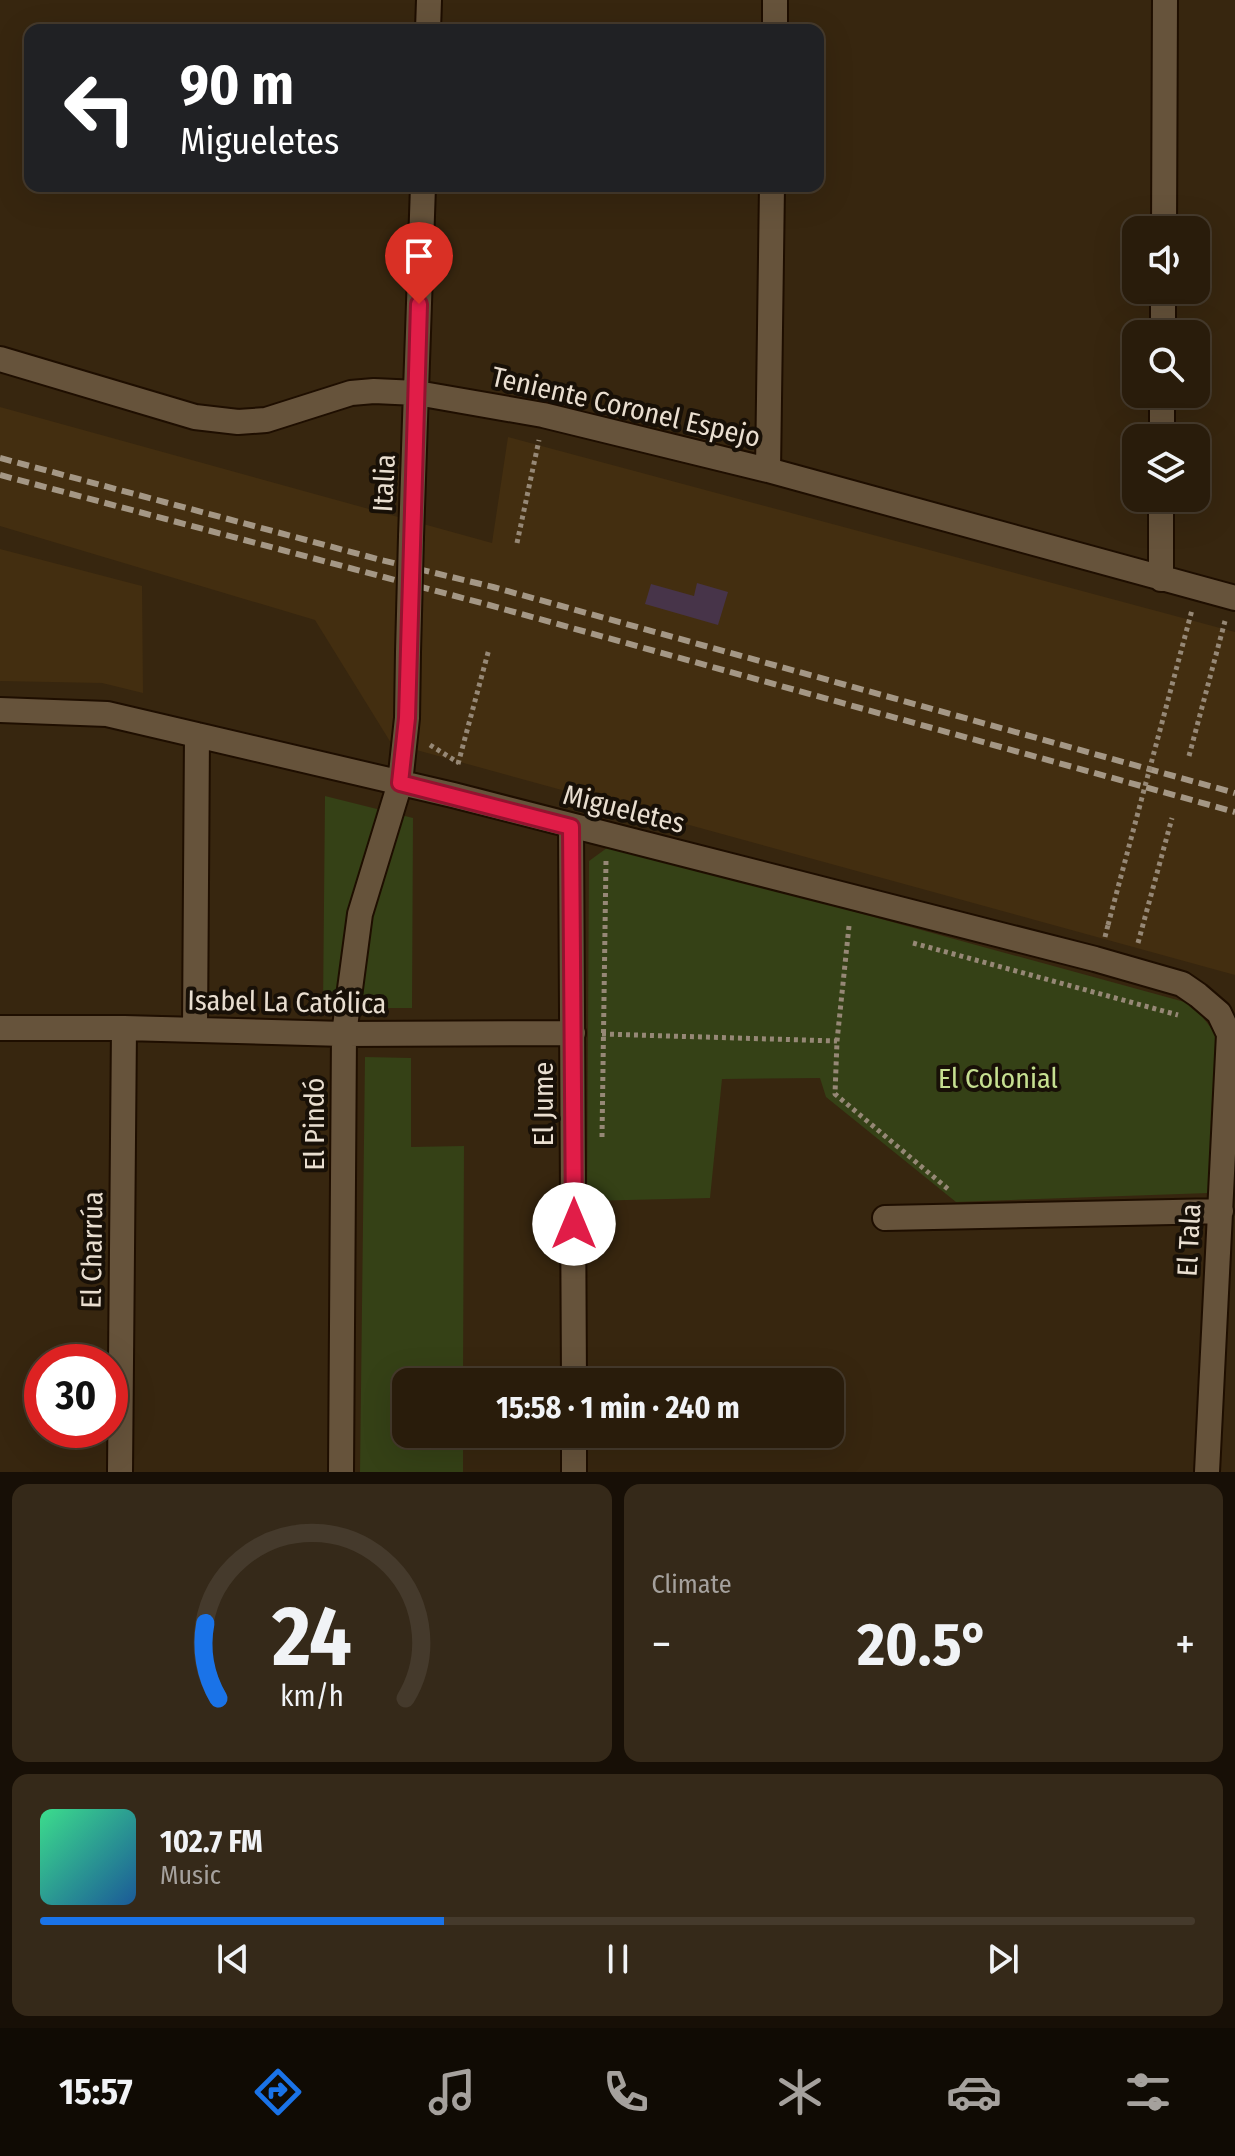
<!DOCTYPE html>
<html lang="en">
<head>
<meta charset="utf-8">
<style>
	:root { --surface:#291c0b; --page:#352919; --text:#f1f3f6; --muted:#a5a19d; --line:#453a2c; --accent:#1a73e8 }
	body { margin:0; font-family:"Fira Sans Condensed",sans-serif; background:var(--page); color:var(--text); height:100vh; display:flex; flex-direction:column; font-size:30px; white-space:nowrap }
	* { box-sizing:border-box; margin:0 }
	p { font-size:26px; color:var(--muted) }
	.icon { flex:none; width:44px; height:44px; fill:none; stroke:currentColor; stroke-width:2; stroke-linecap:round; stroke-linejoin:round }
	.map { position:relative; height:1472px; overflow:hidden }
	.sheet { display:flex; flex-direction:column; gap:12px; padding:12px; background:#170f06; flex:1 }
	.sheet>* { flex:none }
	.banner { position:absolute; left:24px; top:24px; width:800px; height:168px; border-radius:16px; box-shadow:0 8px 32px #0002,0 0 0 2px var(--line); background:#202124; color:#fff; overflow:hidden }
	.fabs { position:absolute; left:1122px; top:216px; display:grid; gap:16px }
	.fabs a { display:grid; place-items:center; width:88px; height:88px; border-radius:16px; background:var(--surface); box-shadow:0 8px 32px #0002,0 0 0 2px var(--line); font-size:40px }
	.speed { position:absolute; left:24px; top:1344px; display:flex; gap:16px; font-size:40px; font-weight:700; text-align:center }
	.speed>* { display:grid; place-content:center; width:104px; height:104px; border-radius:50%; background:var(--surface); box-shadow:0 8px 32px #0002,0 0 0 2px var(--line); line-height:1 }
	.speed .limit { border:12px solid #d22; background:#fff; color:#111 }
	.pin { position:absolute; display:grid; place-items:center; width:68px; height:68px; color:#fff; margin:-82px -34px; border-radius:50% 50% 50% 0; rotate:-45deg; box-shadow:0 0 8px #0007 }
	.pin .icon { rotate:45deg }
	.me { position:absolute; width:88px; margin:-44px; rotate:0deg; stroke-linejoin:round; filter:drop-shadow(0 0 6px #0008) }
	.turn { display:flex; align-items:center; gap:28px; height:168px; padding:0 24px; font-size:36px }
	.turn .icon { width:104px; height:104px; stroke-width:2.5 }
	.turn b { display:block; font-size:56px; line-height:68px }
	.big { font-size:60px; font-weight:700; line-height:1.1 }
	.sheet .tile { flex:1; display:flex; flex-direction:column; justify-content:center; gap:12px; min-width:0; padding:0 28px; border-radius:16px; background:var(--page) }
	.sheet .dial { align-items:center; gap:0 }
	.dial svg { height:208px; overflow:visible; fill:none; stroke:var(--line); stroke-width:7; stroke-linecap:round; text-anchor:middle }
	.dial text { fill:var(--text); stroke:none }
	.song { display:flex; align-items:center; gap:24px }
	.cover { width:96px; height:96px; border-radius:12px; background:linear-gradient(135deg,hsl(150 70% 55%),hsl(210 70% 35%)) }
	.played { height:8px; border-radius:4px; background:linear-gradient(90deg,var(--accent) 35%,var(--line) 35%) }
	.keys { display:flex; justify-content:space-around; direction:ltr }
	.heat { display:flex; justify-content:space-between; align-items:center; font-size:44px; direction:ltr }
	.sheet .tiles { flex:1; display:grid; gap:12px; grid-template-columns:1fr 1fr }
	.tile:last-child { grid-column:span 2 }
	.trip { position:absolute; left:392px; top:1368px; width:452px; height:80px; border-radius:16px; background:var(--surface); box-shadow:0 8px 32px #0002,0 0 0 2px var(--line); font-weight:700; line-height:80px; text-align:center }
	.tabs { display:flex; height:128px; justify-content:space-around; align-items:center; background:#100b04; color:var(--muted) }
	.tabs .icon { width:56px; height:56px }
	.tabs .current { color:var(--accent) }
	.tabs b { font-size:36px; color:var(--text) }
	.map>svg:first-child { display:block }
	.built { fill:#432e10 }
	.green { fill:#354116 }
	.building { fill:#473449 }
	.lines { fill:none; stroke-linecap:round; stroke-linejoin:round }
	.minor-casing { stroke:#1e0e00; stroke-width:28 }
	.path { stroke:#968876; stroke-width:5; stroke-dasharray:4 4; stroke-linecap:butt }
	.minor { stroke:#66533b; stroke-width:24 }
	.rail { stroke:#a49785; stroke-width:6; stroke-dasharray:12 6; stroke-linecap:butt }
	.minor-bridge-casing { stroke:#1e0e00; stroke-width:28; stroke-linecap:butt }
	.path-bridge { stroke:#968876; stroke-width:5; stroke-dasharray:4 4; stroke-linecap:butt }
	.minor-bridge { stroke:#66533b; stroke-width:24 }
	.route-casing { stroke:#92132f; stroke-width:20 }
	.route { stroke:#e11d48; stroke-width:14 }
	.labels { text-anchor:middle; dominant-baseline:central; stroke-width:8; stroke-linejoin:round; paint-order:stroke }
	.street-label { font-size:28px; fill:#e9ded0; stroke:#181007 }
	.park-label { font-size:28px; fill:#c6e091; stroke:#181007 }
</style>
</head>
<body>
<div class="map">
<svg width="1235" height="1472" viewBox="0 0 1235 1472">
	<rect width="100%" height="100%" fill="#37260f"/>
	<!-- built -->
	<path class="built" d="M0,407l492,136 16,-106 727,195v343l-844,-232 -76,-123 -315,-94z
		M0,549l142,37 1,107 -41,-10 -102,-2z"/>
	<!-- green -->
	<path class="green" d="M325,796l88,22 -1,190h-89z
		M611,845l581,159 28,35 -11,154 -253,9 -130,-105 -6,-19 -98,1 -12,119 -123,3 2,-340z
		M365,1057l46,1v89l53,-1 -1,236h-57v52h57v38h-103z"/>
	<!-- building -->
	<path class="building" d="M697,583l31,9 -10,33 -73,-21 6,-20 43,12z"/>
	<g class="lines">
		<!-- minor casing -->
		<g class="minor-casing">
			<path id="minor" d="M428,30l1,-30
				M775,30v-30
				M1164,230l1,-230
				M1163,334v-44
				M0,359l195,58 43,5 28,-2 85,-27 23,-2 43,2 126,22 225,55 467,128
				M1162,438v-44
				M768,470l4,-284
				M411,537l12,-351
				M1161,579v-81
				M0,710l107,4 346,81 642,164 87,25 16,11 21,18 10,21 -22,438
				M571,827l3,555
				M0,1028h124l220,6 229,-1
				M195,1029l2,-294
				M885,1218l336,-7
				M574,1434v38
				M120,1472l4,-444
				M341,1472l3,-438 16,-120 40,-131 7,-65 1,-66"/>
		</g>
		<!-- path -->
		<path class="path" d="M517,543l22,-103
			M430,745l29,18
			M1189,756l36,-135
			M458,764l31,-115
			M849,926l-12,115 -2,53 113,95
			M1105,937l3,-12
			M913,943l265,72
			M1138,943l34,-125
			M602,1034l235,7
			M602,1137l4,-277"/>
		<!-- minor -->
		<use href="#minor" class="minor"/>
		<!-- rail -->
		<path class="rail" d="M0,458l381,102 112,27 742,206
			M0,475l489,130 746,207"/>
		<!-- minor-bridge casing -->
		<g class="minor-bridge-casing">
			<path id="minor-bridge" d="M408,652l3,-115"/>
		</g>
		<!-- path-bridge -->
		<path class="path-bridge" d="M1108,925l84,-315"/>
		<!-- minor-bridge -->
		<use href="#minor-bridge" class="minor-bridge"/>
	</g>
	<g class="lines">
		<!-- route casing -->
		<g class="route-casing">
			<path id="route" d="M419,304l-12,414 -7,65 171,44 3,397"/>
		</g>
		<!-- route -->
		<use href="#route" class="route"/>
	</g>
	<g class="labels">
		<!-- street labels -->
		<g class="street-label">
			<text transform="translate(626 407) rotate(13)">Teniente Coronel Espejo</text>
			<text transform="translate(384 483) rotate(-87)">Italia</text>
			<text transform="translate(624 809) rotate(14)">Migueletes</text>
			<text transform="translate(287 1002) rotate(1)">Isabel La Católica</text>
			<text transform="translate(543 1104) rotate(-90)">El Jume</text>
			<text transform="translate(314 1124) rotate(-90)">El Pindó</text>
			<text transform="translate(1189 1240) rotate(-87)">El Tala</text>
			<text transform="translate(92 1250) rotate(-89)">El Charrúa</text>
		</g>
		<!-- park labels -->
		<g class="park-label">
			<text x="998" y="1078">El Colonial</text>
		</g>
	</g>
</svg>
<div class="fabs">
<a><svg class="icon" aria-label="sound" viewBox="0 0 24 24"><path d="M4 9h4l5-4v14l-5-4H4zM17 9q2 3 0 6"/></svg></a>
<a><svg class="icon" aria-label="search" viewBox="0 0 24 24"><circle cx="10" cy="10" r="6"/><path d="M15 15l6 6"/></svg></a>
<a><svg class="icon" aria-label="layers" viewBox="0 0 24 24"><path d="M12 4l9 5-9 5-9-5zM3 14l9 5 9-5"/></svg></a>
</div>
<div class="speed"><div class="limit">30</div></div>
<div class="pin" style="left:419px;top:304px;background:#d93025"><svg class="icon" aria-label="arrive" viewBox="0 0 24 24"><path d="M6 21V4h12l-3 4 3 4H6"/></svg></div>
<svg class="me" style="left:574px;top:1224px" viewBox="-20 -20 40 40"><circle r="19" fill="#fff"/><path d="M0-13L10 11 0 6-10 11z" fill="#e11d48"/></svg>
<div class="trip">15:58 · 1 min · 240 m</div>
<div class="banner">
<div class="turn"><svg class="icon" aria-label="left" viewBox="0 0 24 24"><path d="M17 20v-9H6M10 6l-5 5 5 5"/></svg><div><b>90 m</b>Migueletes</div></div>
</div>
</div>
<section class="sheet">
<div class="tiles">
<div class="tile dial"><svg viewBox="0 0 100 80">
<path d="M14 69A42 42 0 1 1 86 69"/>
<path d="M14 69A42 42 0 0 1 9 40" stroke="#1a73e8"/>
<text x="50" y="56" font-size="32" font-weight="700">24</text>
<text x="50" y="72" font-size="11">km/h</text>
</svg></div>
<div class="tile"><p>Climate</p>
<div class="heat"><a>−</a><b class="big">20.5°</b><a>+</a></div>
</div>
<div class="tile">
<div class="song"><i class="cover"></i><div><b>102.7 FM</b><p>Music</p></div></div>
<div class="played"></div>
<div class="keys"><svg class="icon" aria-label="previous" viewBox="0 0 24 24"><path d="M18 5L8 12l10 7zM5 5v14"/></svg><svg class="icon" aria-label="pause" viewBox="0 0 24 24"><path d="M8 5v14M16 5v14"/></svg><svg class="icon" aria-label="next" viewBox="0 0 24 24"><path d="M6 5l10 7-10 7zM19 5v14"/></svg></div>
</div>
</div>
</section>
<nav class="tabs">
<b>15:57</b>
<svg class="icon current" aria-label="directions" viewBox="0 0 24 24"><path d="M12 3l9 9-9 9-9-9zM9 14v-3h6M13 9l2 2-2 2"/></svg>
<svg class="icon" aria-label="music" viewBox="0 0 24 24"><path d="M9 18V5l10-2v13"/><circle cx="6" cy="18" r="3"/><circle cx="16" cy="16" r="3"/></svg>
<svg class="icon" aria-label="phone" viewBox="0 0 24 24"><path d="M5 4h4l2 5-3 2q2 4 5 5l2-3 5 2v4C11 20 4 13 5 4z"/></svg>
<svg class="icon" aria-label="climate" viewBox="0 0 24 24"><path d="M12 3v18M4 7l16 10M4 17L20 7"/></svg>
<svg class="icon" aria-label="car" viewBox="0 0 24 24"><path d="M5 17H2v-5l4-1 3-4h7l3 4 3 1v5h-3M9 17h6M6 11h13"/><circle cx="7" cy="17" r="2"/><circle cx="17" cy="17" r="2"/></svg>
<svg class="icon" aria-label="filters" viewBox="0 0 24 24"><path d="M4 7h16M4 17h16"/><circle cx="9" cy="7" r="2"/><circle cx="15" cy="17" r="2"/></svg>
</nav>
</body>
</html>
